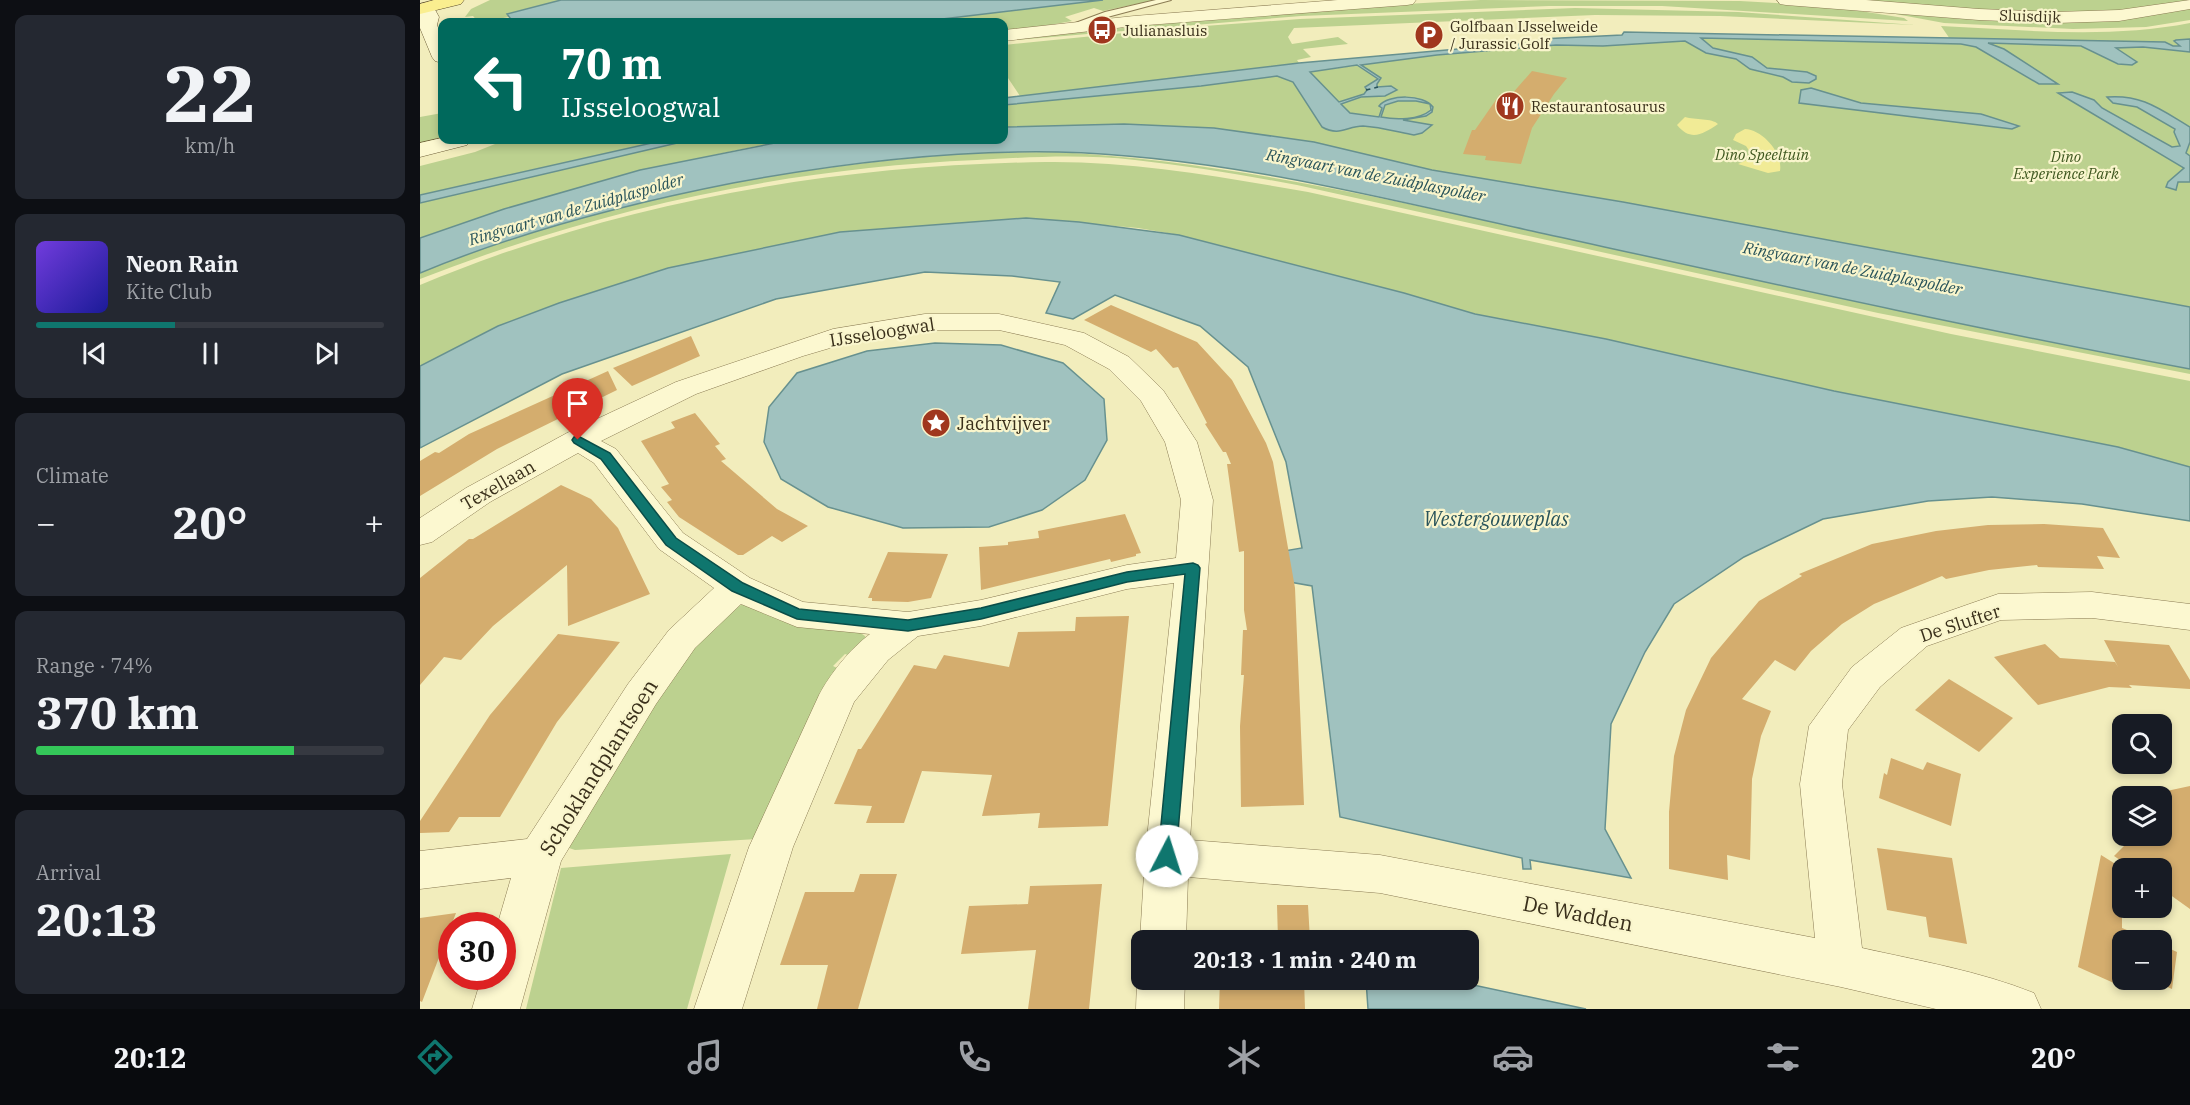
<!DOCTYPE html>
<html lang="en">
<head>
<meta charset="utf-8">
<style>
	:root { --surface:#171b24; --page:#242831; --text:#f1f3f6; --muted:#9ea1a6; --line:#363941; --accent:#0f766e }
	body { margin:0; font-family:"IBM Plex Serif",serif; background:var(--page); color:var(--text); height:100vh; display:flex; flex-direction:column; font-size:22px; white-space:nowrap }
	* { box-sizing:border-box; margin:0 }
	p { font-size:20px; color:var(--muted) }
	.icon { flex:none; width:33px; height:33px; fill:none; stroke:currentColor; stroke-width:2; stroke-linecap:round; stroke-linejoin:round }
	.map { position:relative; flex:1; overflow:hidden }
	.panel { display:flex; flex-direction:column; gap:15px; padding:15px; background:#0d0f14; width:420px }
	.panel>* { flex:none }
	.hud { position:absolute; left:18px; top:18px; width:570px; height:126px; border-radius:12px; box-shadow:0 3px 9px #0003; background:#00695c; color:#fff; overflow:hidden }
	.controls { position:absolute; left:1692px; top:714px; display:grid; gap:12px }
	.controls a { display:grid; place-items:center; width:60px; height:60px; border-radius:12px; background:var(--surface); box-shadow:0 3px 9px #0003; font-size:30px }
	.speed { position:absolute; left:18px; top:912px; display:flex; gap:12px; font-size:30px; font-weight:700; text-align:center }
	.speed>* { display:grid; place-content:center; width:78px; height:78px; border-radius:50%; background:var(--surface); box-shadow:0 3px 9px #0003; line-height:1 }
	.speed .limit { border:9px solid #d22; background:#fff; color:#111 }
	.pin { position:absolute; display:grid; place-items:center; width:51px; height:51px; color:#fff; margin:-62px -26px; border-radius:50% 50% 50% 0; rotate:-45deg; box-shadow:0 0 6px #0007 }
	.pin .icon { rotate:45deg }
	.me { position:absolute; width:66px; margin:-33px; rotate:5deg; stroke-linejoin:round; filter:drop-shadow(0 0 4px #0008) }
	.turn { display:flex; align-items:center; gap:21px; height:126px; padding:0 24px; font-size:27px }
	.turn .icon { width:78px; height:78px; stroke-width:2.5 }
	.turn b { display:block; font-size:42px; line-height:51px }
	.big { font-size:45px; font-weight:700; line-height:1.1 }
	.panel .card { flex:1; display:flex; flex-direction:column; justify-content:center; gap:9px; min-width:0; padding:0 21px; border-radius:12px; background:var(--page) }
	.panel .dial { align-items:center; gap:0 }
	.dial b { font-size:78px; line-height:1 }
	.song { display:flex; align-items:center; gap:18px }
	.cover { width:72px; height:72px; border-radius:9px; background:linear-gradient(135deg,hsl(260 70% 55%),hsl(240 70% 35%)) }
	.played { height:6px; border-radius:3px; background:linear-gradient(90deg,var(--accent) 40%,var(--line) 40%) }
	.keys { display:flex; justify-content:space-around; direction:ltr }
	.heat { display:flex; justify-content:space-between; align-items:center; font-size:33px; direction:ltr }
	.charge { height:9px; border-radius:4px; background:linear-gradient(90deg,#34c759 74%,var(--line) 0) }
	.trip { position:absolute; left:711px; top:930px; width:348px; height:60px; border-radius:12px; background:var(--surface); box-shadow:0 3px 9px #0003; font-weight:700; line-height:60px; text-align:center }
	.dock { display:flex; height:96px; justify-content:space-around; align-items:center; background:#090b0e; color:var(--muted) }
	.dock .icon { width:42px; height:42px }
	.dock .selected { color:var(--accent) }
	.dock b { font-size:27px; color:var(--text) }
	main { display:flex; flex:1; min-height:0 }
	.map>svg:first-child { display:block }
	.green { fill:#bcd18f }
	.sand { fill:#f1eb96 }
	.water { fill:#a0c2bf; stroke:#67918f; stroke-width:1.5; fill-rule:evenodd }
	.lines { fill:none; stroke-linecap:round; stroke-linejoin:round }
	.ferry { stroke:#28535a; stroke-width:1.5; stroke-dasharray:4.5 4; stroke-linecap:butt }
	.building { fill:#d4ad6e }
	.service-casing { stroke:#8b7c54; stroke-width:2 }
	.minor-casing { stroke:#8b7c54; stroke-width:1 }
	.tertiary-casing { stroke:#8b7c54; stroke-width:1 }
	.secondary-casing { stroke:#6d5d37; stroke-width:1 }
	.primary-casing { stroke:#584829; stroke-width:1 }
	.service { fill:#fcf8d0; fill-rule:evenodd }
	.minor { fill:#fcf8d0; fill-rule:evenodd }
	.tertiary { fill:#fcf8d0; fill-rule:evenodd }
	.secondary { fill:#fcf8d0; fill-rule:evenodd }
	.primary { fill:#faee8f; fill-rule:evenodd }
	.route { fill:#0f766e; stroke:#0a4d48; stroke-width:1.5 }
	.labels { text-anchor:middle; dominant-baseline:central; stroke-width:4.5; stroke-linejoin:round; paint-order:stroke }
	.far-street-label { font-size:15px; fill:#392f1a; stroke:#f9f5cc }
	.far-poi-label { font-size:15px; fill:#392f1a; stroke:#f9f5cc; text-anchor:start }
	.far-park-label { font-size:15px; font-style:italic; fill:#3e571f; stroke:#f9f5cc }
	.far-water-label { font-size:16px; font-style:italic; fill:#28535a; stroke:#f9f5cc }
	.street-label { font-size:18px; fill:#392f1a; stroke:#f9f5cc }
	.poi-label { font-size:18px; fill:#392f1a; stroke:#f9f5cc; text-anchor:start }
	.water-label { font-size:20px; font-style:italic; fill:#28535a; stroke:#f9f5cc }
	.near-street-label { font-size:21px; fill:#392f1a; stroke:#f9f5cc }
</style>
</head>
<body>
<main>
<section class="panel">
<div class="card dial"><b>22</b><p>km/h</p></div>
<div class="card">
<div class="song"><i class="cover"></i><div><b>Neon Rain</b><p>Kite Club</p></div></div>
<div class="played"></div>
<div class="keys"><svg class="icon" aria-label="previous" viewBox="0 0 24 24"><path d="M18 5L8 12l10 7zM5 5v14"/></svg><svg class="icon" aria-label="pause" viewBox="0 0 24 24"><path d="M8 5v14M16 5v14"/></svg><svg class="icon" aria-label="next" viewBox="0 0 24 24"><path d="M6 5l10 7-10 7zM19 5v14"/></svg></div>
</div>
<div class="card"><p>Climate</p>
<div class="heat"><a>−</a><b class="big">20°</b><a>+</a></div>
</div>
<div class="card"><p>Range · 74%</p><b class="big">370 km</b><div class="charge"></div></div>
<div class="card"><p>Arrival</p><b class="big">20:13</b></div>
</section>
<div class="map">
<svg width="1770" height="1009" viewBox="0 0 1770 1009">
	<rect width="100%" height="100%" fill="#f2edbc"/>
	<!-- green -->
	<path class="green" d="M70,0h71l-54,14 2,3 -28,5h-3l-5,-6 -8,1 6,-8z
		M683,0h52l-52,11 -9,-3 -29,9 7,4 -68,12v-11h-87z
		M1061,0l259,1 89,5 75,12 4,3 -246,-15h-113l-248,10 -297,25c157,-18 317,-34 477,-41z
		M1425,0h345v1l-70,11 -62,3z
		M1155,8l163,4 177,13 -195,-9 -125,-1 -301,13 -6,9 4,7 46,-7 10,7 -45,5 8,8 -14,3 2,3 -279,33 -16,-24v-27l160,-16 136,-10z
		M1770,8v12l-44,7 -73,2 -129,-6 -70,-13 136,9z
		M1770,23v16l-14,1 5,6h-8l-8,-4 -215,-3 -9,-13c83,4 167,13 249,-3z
		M1281,38l327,6 87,4 28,-1 47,5v255l-567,-105 -191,-32 -145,-32 -103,-12 -180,1v-22l197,-19 236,-31 119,-10 47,1z
		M22,113v24l-22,7v-27z
		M85,140h160l-245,55v-29l55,-14z
		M268,140h102c-127,22 -248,57 -370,98v-35z
		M637,152c167,9 329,47 492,82 213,47 426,95 641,135v5l-312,-61 -581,-128c-54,-10 -107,-19 -162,-25 -52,-6 -106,-3 -158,0 -192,8 -378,49 -557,119v-6c163,-68 340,-102 515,-117 40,-4 81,-3 122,-4z
		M626,162c88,-1 175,15 262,30l643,142 239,47v86l-72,-20 -284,-56 -228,-52 -132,-25 -70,-21 -225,-58 -41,-7 -112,-10 -186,14 -172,36 -109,35 -61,23 -78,40v-81c198,-83 412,-120 626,-123z
		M325,604l111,26 9,6 3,6 -7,18 -16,-6 -12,12 14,7 -90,166 -182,11 -6,-2 92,-166 69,-74z
		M311,854l-44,155h-161l35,-141z"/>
	<!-- sand -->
	<path class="sand" d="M1265,117c10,3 27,1 33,7 -15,10 -27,18 -41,1z
		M1325,129c18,1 38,24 35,42l-12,2 -30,-9 13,-6 1,-3 -6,-9 -13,-6 3,-6z"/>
	<!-- water -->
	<path class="water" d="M141,0h542l-186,22h-404l-6,-8z
		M1204,32l541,10 8,4h7l-6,-5 2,-1 14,-1v13l-47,-5 -27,1 21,14 -5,3 -14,-1 -37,-18 -93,-3 16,6 54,35h-19l-63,-37 -15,-3 -260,-6 12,10 39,9 15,11 40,4 9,4v3l-7,4 -17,-1 -9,-5 -33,-8 -14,-10 -30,-6 -21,-12 -82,5 -47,-1 -119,10 -76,10 20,13 -4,6v3l14,-1 6,4 -12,6 -24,1 -20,7 9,9 29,4 3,-9 -3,-2c9,-12 45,-12 54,1l-1,5 -6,4 -23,4 29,5 -10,8 -8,2c-16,-3 -34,-8 -51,-9 -16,0 -23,11 -41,1l-29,-45 -16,-6 -76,10 -197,19v-7l295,-35 237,-21 4,-3 82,-4zM937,65l21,14 -13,8 2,3 -3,4 -25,8 -29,-30zM978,101h18l14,3 1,6c-12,10 -35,10 -50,7l4,-12z
		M1391,88l50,15 120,11 38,12 -7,3 -213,-26 2,-13z
		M1652,92l22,8 8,8 70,39 8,-1 -6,-14 1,-3 -38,-22 -24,-4 -6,-6c35,-3 54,13 83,30v15l-4,11 4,3v26h-12l-2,8 -10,-3 2,-5 16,-14 -126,-75z
		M704,124l90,4 100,14 118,28 191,32 567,105v62c-220,-41 -439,-90 -658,-138 -155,-34 -313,-75 -474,-79 -109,-2 -218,11 -325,31 -107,21 -212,48 -313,90v-35l84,-29 136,-39 150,-30h214v-13z
		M245,140h25l-270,63v-8z
		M606,218l53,4 100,13 225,58 71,21 131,25 228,52 284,56 72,20v54l-108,-17 -90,-7 -64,4 -105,18 -79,38 -70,47 -29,48 -34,72 -6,105 26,49 -101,-18 1,9h-8l-1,-11 -182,-41 -28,-231 -28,-5 -6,-29 24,-4 -16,-86 -38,-95 -48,-41 -85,-31 -42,24 -27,-6 14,-31 -48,-6 -87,-4 -149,27 -214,75 -142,74v-82l78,-40 61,-23 109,-35 172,-36z
		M515,343l66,2 62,18 41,36 3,41 -22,40 -43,30 -53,17 -86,1 -75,-21 -47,-28 -17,-37 5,-35 28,-34 70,-22z
		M946,980h84l136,29h-218z"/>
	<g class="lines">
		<!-- ferry -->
		<path class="ferry" d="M946,90l12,-3"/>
	</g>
	<!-- building -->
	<path class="building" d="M1112,71l35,7 -13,16 -22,34 -11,36 -36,-4 1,-4 -23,-2 9,-24h3l25,-36 11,1z
		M691,305l86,37 35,38 34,63 7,19 22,126 9,217 -63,2 -1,-81 4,-51h-3l2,-45h4l-3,-20v-59l-5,1 -12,-88h4l-5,-12h-3l-18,-28 2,-1 -29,-56 -5,1 -17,-19 -5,3 -67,-32z
		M271,336l9,20 -68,30 -19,-18z
		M188,371l9,19 -120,59 -77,47v-35l15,-9 4,1 30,-19z
		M275,413l25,31 -5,2 11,13 -5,2 56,48 31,17 -26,16 -10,-6 -29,19h-5l-59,-38 -12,-15 5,-2 -11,-13 8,-3 -28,-43 34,-13 -4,-6z
		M141,485l30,14 27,29 32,66 -82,32 -1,-61 -74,61 -32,34 -17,-3 -24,28v-107l49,-39h4z
		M705,514l16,39 -5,1v2l-25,6 -1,-3 -129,31 -2,-43 29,-2v-3l31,-4 -1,-7z
		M1624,524l59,4 17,30 -23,-2 7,13 -66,-2 -1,-2 -48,5 -43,9 -4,-3 -68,28 -32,20 -31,27 -16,20 -20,-11 -33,39 29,12 -10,25 -9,43 -2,81 -23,-5 1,25 -59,-11v-57l5,-56 12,-46 25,-52 48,-57 43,-25 -3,-2 73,-30 64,-13 52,-6z
		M468,552l60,2 -17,44 -23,4 -36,-1v-3h-4z
		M709,616l-21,210 -70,2 2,-15 -58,3 10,-41 -70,-4 -18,52h-38l6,-17 -38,-2 24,-55h3l53,-84 22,4 8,-14 65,12 9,-35 57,-1 1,-14z
		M138,634l62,8 -63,80 -57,95h-41l-10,15 -29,1v-12l70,-106z
		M1684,640l65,5 21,35v9l-61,-4 3,3 -23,-1 -71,18 -44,-48 51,-13 15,14 55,4 3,5z
		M1529,679l64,39 -34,34 -64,-42z
		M1471,758l32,12 4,-8 34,12 -10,52 -72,-28 5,-25 3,2z
		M1770,786v123l-28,-20v-21h-30l-18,-12 20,-20h28v-44z
		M1457,848l75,10 15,86 -38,-7 -3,-20 -39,-7z
		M1681,855l21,13v60l30,12h-30l3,48 -47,-21z
		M440,874h37l-39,135h-41l11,-44h-48l25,-73h49z
		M682,884l-13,125h-61l8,-59 -75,4 8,-48 59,-2 2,-18z
		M857,905h31l2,35h-32z
		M36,913l-34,89 -2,-1v-83z
		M1742,945l15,7 -5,37 -21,-9h11z
		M800,980h84l1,29h-86z"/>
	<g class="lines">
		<!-- service casing -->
		<g class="service-casing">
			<path id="service" d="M736,0h15l-60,16 -41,14 -8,-2 43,-16z"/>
		</g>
		<!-- minor casing -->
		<g class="minor-casing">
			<path id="minor" d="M505,314h74l85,19 45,24 34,33 34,52 16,58 -23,340 190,15 435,83 -15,-154 9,-58 43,-59 49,-39 97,-34 94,-2 98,12v26l-98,-12 -91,2 -74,26 -47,41 -32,43 -6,54 20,164c58,13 117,23 172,45l7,16h-105l-95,-22 -461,-94 -192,-16 -2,63h-44v4l-2,-4 5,-83 29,-274 -47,6 -146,37 -63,10 -30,24 -34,42 -61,145 -51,162h-48l55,-162 70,-152c11,-21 31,-46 51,-61l-73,-7 -56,-23 -46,44 -39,56 -95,157 -41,148h-48l10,-33h20v-50h-5l14,-48 -91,11v-38l107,-12 101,-155 41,-54 45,-42 -55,-39 -65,-86 -16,-10 -88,49 -58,40 -12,3v-27l46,-30 101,-55 109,-51 157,-53zM505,330h74l66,15 44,24 32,32 24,41 16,58 -5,58 -49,7 -146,35 -73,12 -105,-10 -53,-24 -67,-45 -67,-84 -15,-8 95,-47 107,-38 44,-13z
				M722,970v10h43l-1,29h-48l1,-29z"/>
		</g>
		<!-- tertiary casing -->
		<g class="tertiary-casing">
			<path id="tertiary" d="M918,0h78l-3,4 -6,1 -273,21 -130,15v-11l130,-14z
				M1357,0h89l113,9 77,3 63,-2 71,-10v9l-71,12 -63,2 -77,-3 -193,-15 -6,-1z"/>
		</g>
		<!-- secondary casing -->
		<g class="secondary-casing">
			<path id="secondary" d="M6,3l6,1 7,13 -2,8 5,12v26l-7,-2 -3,-4 -12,-29v-24z
				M22,138v2h28l-3,5 -47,12v-14z"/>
		</g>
		<!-- primary casing -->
		<g class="primary-casing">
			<path id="primary" d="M14,0h30l-3,4 -41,10v-10z"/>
		</g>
		<!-- service -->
		<use href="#service" class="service"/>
		<!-- minor -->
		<use href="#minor" class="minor"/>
		<!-- tertiary -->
		<use href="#tertiary" class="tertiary"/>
		<!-- secondary -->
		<use href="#secondary" class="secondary"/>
		<!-- primary -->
		<use href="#primary" class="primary"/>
	</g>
	<!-- route -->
	<path class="route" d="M158,436l32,17 66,85 67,45 56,26 109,11 73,-12 146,-36 66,-9 5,2 2,3 -24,288 -3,6 -6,2 -6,-2 -3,-6 27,-282 -58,8 -146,37 -73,12 -111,-12 -65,-28 -66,-46 -65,-86 -27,-16 -2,-3 2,-3z"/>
	<!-- icons -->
	<defs>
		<g id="bus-disc" transform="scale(1.5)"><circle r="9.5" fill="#a0371e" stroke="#f9f5cc"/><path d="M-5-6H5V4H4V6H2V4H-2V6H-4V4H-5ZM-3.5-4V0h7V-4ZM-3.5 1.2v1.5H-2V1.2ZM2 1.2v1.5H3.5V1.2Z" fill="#fff"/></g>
		<g id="parking-disc" transform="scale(1.5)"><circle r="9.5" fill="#a0371e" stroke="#f9f5cc"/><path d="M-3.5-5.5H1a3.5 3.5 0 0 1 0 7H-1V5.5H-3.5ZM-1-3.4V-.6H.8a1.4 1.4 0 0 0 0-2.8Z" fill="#fff"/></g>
		<g id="restaurant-disc" transform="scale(1.5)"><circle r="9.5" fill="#a0371e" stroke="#f9f5cc"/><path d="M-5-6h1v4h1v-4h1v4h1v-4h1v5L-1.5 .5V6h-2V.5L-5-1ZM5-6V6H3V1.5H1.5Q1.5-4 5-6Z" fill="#fff"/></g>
		<g id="sight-disc" transform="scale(1.5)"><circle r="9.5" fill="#a0371e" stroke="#f9f5cc"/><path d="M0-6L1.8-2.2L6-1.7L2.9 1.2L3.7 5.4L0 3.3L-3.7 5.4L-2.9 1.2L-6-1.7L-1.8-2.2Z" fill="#fff"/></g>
	</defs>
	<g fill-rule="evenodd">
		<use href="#bus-disc" x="682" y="30"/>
		<use href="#parking-disc" x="1009" y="35"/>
		<use href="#restaurant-disc" x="1090" y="106"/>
		<use href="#sight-disc" x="516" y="423"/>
	</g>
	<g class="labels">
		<!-- far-street labels -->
		<g class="far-street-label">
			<text transform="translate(1610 16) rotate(2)">Sluisdijk</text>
		</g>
		<!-- far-poi labels -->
		<g class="far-poi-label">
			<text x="1030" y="26">Golfbaan IJsselweide<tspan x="1030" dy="17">/ Jurassic Golf</tspan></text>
			<text x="703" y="30">Julianasluis</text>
			<text x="1111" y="106">Restaurantosaurus</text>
		</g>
		<!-- far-park labels -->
		<g class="far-park-label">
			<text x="1342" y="154">Dino Speeltuin</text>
			<text x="1646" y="156">Dino<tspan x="1646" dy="17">Experience Park</tspan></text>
		</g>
		<!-- far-water labels -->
		<g class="far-water-label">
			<text transform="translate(956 175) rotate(11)">Ringvaart van de Zuidplaspolder</text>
			<text transform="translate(156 209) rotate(-16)">Ringvaart van de Zuidplaspolder</text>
			<text transform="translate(1433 268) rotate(11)">Ringvaart van de Zuidplaspolder</text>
		</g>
		<!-- street labels -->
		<g class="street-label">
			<text transform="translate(462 332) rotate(-9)">IJsseloogwal</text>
			<text transform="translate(78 485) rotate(-30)">Texellaan</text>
			<text transform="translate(1540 623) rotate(-18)">De Slufter</text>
		</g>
		<!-- poi labels -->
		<g class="poi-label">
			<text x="537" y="423">Jachtvijver</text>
		</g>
		<!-- water labels -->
		<g class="water-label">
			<text x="1076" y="518">Westergouweplas</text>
		</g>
		<!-- near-street labels -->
		<g class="near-street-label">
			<text transform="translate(178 767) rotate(-58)">Schoklandplantsoen</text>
			<text transform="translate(1158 913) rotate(11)">De Wadden</text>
		</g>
	</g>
</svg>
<div class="controls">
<a><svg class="icon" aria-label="search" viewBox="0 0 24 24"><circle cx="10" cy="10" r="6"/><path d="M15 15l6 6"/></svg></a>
<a><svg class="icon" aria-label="layers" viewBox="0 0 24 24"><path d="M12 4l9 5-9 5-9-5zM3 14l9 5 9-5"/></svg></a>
<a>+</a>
<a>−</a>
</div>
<div class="speed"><div class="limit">30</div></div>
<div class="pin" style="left:158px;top:440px;background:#d93025"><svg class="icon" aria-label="arrive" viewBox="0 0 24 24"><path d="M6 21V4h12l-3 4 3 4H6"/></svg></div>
<svg class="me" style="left:747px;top:856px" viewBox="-20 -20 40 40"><circle r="19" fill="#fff"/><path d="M0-13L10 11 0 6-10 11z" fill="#0f766e"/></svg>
<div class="trip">20:13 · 1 min · 240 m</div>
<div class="hud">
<div class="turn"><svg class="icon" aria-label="left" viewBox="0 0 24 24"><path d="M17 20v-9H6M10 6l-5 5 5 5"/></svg><div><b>70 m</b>IJsseloogwal</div></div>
</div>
</div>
</main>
<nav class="dock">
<b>20:12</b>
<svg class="icon selected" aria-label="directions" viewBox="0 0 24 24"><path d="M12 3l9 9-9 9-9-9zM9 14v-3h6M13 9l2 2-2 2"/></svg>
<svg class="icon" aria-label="music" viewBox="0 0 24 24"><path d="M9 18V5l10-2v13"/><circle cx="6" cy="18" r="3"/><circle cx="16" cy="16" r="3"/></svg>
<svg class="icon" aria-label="phone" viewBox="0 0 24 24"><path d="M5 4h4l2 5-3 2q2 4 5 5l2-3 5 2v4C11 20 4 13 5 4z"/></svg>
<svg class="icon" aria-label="climate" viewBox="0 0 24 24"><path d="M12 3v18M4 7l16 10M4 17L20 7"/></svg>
<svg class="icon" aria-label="car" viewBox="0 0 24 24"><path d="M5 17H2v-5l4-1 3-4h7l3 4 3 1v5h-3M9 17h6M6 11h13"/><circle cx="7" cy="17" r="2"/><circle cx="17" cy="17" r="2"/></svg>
<svg class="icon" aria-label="filters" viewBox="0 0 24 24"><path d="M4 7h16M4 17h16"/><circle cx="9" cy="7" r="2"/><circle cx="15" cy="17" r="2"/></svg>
<b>20°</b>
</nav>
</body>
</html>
